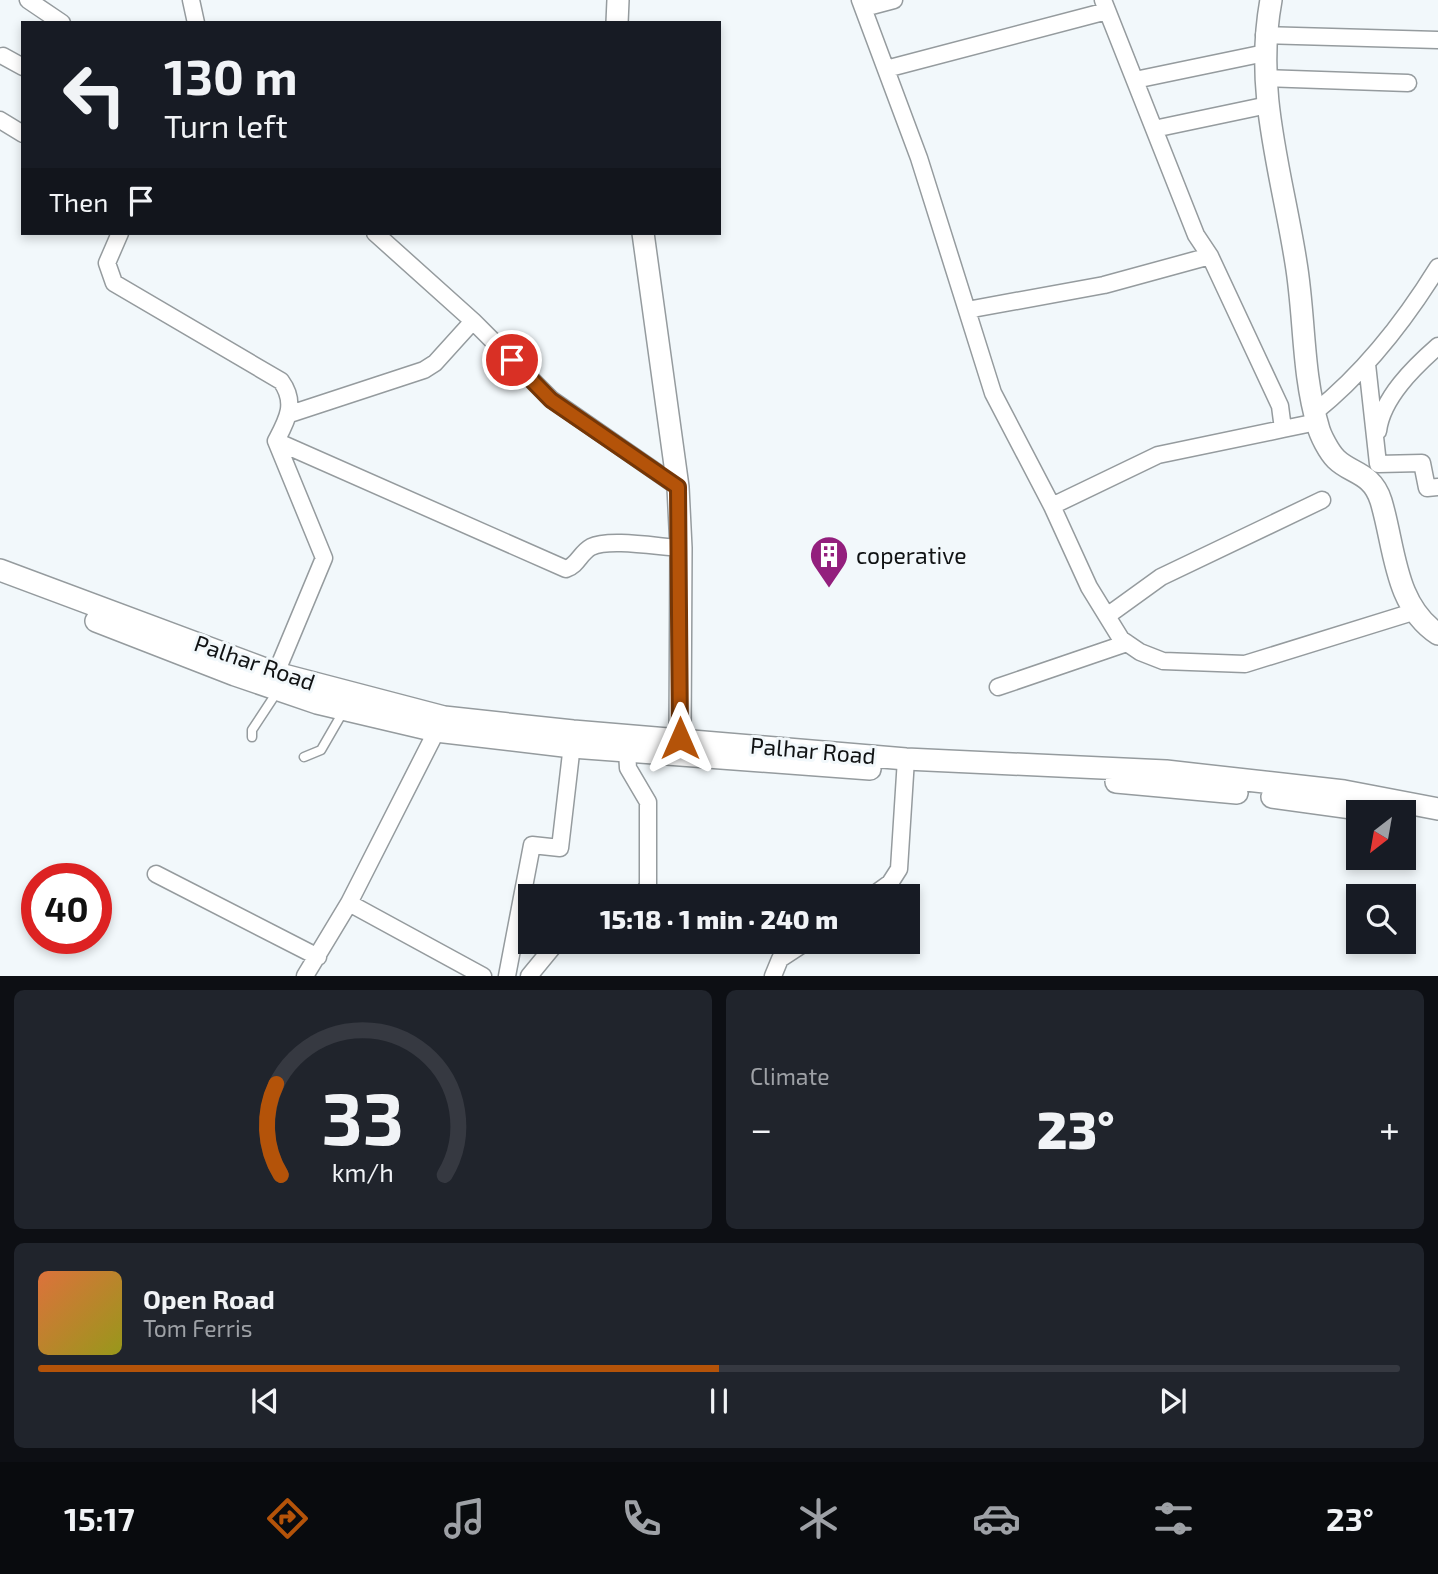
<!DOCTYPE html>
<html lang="en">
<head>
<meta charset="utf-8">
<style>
	:root { --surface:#171b24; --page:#20242c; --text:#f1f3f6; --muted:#9ea1a6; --line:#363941; --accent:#b45309 }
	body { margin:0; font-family:"Exo 2",sans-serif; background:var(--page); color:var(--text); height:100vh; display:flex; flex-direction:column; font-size:26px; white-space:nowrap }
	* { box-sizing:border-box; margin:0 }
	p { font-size:23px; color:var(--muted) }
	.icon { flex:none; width:38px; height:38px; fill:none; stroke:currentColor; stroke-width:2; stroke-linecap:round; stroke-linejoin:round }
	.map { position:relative; height:976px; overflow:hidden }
	.details { display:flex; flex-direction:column; gap:14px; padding:14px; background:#0d0f14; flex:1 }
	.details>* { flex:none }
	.hud { position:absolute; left:21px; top:21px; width:700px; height:214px; border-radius:0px; box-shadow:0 4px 10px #0003; background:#171b24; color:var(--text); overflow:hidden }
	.needle { width:46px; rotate:211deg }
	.tools { position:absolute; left:1346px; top:800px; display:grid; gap:14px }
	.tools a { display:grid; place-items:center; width:70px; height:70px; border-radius:0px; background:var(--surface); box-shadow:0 4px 10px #0003; font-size:35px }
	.speed { position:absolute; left:21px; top:863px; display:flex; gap:14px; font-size:35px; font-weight:700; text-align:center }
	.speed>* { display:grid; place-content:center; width:91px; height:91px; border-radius:50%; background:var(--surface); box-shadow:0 4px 10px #0003; line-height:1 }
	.speed .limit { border:10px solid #d22; background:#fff; color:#111 }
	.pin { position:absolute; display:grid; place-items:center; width:60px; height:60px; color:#fff; margin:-30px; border:4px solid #fff; border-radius:50%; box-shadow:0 2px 7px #0007 }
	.me { position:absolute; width:77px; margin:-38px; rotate:0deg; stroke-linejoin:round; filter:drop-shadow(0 0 5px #0008) }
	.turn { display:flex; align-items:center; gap:24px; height:147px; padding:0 28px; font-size:32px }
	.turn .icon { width:91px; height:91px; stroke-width:2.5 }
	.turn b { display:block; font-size:49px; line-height:60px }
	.then { display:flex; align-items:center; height:66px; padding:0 28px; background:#0003; gap:14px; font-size:26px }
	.big { font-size:52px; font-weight:800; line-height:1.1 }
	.details .widget { flex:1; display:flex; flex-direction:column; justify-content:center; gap:10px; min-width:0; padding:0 24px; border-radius:10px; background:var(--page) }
	.details .dial { align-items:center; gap:0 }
	.dial svg { height:182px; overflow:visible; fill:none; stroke:var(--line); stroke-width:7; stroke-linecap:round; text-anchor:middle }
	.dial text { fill:var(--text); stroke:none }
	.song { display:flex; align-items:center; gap:21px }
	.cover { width:84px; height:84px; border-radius:10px; background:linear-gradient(135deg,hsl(20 70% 55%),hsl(60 70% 35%)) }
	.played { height:7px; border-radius:4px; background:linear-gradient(90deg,var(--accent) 50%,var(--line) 50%) }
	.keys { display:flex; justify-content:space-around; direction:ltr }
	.heat { display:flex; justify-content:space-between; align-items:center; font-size:38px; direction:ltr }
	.details .tiles { flex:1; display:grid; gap:14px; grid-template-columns:1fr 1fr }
	.widget:last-child { grid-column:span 2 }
	.trip { position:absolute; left:518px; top:884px; width:402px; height:70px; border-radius:0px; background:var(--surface); box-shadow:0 4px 10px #0003; font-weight:800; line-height:70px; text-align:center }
	.dock { display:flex; height:112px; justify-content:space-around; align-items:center; background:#090b0e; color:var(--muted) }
	.dock .icon { width:49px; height:49px }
	.dock .on { color:var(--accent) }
	.dock b { font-size:32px; color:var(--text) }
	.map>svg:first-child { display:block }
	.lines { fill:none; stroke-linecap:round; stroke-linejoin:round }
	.lane-casing { stroke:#959b9e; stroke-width:11 }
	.street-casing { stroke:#959b9e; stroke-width:19 }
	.secondary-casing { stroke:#959b9e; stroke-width:24 }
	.lane { stroke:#fff; stroke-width:8 }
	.street { stroke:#fff; stroke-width:16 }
	.secondary { stroke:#fff; stroke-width:21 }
	.route-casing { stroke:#753606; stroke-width:18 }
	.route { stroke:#b45309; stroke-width:12 }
	.labels { text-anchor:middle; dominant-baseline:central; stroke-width:6; stroke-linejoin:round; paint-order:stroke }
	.poi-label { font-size:23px; fill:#101213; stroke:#f2f8fb; text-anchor:start }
	.street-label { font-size:23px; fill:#101213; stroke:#f2f8fb }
</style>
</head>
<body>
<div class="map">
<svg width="1438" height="976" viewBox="0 0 1438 976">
	<rect width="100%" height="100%" fill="#f2f8fb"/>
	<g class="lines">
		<!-- lane casing -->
		<g class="lane-casing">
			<path id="lane" d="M252,737v-7l25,-38
				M304,757l17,-7 22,-38"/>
		</g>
		<!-- street casing -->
		<g class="street-casing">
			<path id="street" d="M28,0l34,23
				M191,0l5,23
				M860,0l59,158 74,235 59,113 37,81 32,52 19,13 23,9 82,3 171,-53
				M1103,0l93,235 14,21 70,150 3,23 34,-7
				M864,8l30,-8
				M1264,35l174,5
				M3,56l20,11
				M886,69l221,-58
				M1266,78l142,5
				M1135,80l130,-27
				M0,120l23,14
				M1154,129l114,-24
				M120,233l-13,30 7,20 167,98c16,22 6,39 -5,60l48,117 -48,115
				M375,233l98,88 78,78 127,88
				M967,310l137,-25 106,-29
				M1367,364l11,100 44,-1 5,25 11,-1
				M1315,412c50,-40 89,-90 123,-145
				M290,414l134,-44 11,-7 38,-42
				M1378,431c4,-33 36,-64 60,-85
				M276,441l290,128c12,-4 14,-16 25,-22 18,-9 68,0 90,1
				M1052,506l106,-51 125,-26
				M1107,616l54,-39 161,-77
				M998,687l129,-44
				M440,724l-91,179 134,73
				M627,751l1,17 20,34v83l-6,11
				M156,874l162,83
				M872,896l18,-13 9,-14 7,-110
				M305,976l44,-73
				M507,976l25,-131 28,3 13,-112
				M529,976l28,-34
				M773,976l7,-17 26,-17"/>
		</g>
		<!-- secondary casing -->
		<g class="secondary-casing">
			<path id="secondary" d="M1271,0c-17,92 11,173 25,263 9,54 6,110 22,163 2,9 11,26 18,33 15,15 36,13 45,42 14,46 13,104 57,133
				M617,23l1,-23
				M643,233l35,254 3,61 -1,190
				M0,570l276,103 168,44 129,14 333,28 260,12 178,20 94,18
				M96,621l139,54 82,28 119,28 136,16 298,22
				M1116,782l121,11
				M1272,797l109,15"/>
		</g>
		<!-- lane -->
		<use href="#lane" class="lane"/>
		<!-- street -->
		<use href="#street" class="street"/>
		<!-- secondary -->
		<use href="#secondary" class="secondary"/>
	</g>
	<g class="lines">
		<!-- route casing -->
		<g class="route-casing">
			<path id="route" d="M512,360l39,40 127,87 2,251"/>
		</g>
		<!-- route -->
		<use href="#route" class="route"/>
	</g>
	<!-- icons -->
	<defs>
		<g id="building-pin" transform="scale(2.0125)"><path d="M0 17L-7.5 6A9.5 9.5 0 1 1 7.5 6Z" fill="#931f7d" stroke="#f2f8fb"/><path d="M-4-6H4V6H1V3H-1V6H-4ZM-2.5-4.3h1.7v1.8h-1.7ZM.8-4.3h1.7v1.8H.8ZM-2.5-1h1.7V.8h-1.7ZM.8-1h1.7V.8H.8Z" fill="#fff"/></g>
	</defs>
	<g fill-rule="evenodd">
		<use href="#building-pin" x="829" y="555"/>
	</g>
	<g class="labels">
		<!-- poi labels -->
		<g class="poi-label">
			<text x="856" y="555">coperative</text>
		</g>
		<!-- street labels -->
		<g class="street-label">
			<text transform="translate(255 662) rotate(19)">Palhar Road</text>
			<text transform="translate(813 750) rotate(5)">Palhar Road</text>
		</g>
	</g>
</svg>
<div class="tools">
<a><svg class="needle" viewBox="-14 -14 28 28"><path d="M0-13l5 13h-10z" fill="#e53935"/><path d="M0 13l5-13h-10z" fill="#9ea1a6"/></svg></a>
<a><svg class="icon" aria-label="search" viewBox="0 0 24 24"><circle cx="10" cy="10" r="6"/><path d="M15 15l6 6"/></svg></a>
</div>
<div class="speed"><div class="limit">40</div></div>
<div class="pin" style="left:512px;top:360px;background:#d93025"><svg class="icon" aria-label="arrive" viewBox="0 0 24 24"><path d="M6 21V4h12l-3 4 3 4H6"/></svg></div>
<svg class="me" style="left:680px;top:738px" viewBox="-20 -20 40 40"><path d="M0-17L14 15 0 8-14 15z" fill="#b45309" stroke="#fff" stroke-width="4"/></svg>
<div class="trip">15:18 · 1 min · 240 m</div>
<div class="hud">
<div class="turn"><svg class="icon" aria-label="left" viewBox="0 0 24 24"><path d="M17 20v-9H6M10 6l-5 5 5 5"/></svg><div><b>130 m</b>Turn left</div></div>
<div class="then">Then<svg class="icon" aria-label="arrive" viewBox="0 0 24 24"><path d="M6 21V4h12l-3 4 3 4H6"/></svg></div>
</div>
</div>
<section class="details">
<div class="tiles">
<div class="widget dial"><svg viewBox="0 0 100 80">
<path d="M14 69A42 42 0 1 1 86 69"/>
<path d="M14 69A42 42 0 0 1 12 29" stroke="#b45309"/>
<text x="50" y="56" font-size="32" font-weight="700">33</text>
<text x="50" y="72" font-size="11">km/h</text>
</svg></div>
<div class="widget"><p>Climate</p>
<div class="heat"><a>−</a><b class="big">23°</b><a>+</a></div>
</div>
<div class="widget">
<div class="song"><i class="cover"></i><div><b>Open Road</b><p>Tom Ferris</p></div></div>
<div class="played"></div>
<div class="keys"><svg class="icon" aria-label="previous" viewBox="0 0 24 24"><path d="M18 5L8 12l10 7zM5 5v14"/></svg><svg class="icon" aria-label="pause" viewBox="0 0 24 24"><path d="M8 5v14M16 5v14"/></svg><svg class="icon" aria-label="next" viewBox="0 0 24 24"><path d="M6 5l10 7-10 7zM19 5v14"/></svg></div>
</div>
</div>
</section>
<nav class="dock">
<b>15:17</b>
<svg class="icon on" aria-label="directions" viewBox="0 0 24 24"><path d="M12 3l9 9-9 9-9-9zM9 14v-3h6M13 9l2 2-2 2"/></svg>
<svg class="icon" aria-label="music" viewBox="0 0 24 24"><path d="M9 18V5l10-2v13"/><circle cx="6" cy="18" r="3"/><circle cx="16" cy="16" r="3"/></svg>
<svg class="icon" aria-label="phone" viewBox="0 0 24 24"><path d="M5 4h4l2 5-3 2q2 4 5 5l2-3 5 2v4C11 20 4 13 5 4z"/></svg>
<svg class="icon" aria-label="climate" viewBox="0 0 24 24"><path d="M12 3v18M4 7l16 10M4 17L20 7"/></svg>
<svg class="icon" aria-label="car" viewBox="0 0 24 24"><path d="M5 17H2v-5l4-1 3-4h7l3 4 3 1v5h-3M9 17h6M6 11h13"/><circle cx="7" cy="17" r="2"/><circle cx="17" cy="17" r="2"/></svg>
<svg class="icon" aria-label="filters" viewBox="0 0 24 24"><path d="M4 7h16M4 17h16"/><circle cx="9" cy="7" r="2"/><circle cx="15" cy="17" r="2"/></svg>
<b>23°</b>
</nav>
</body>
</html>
